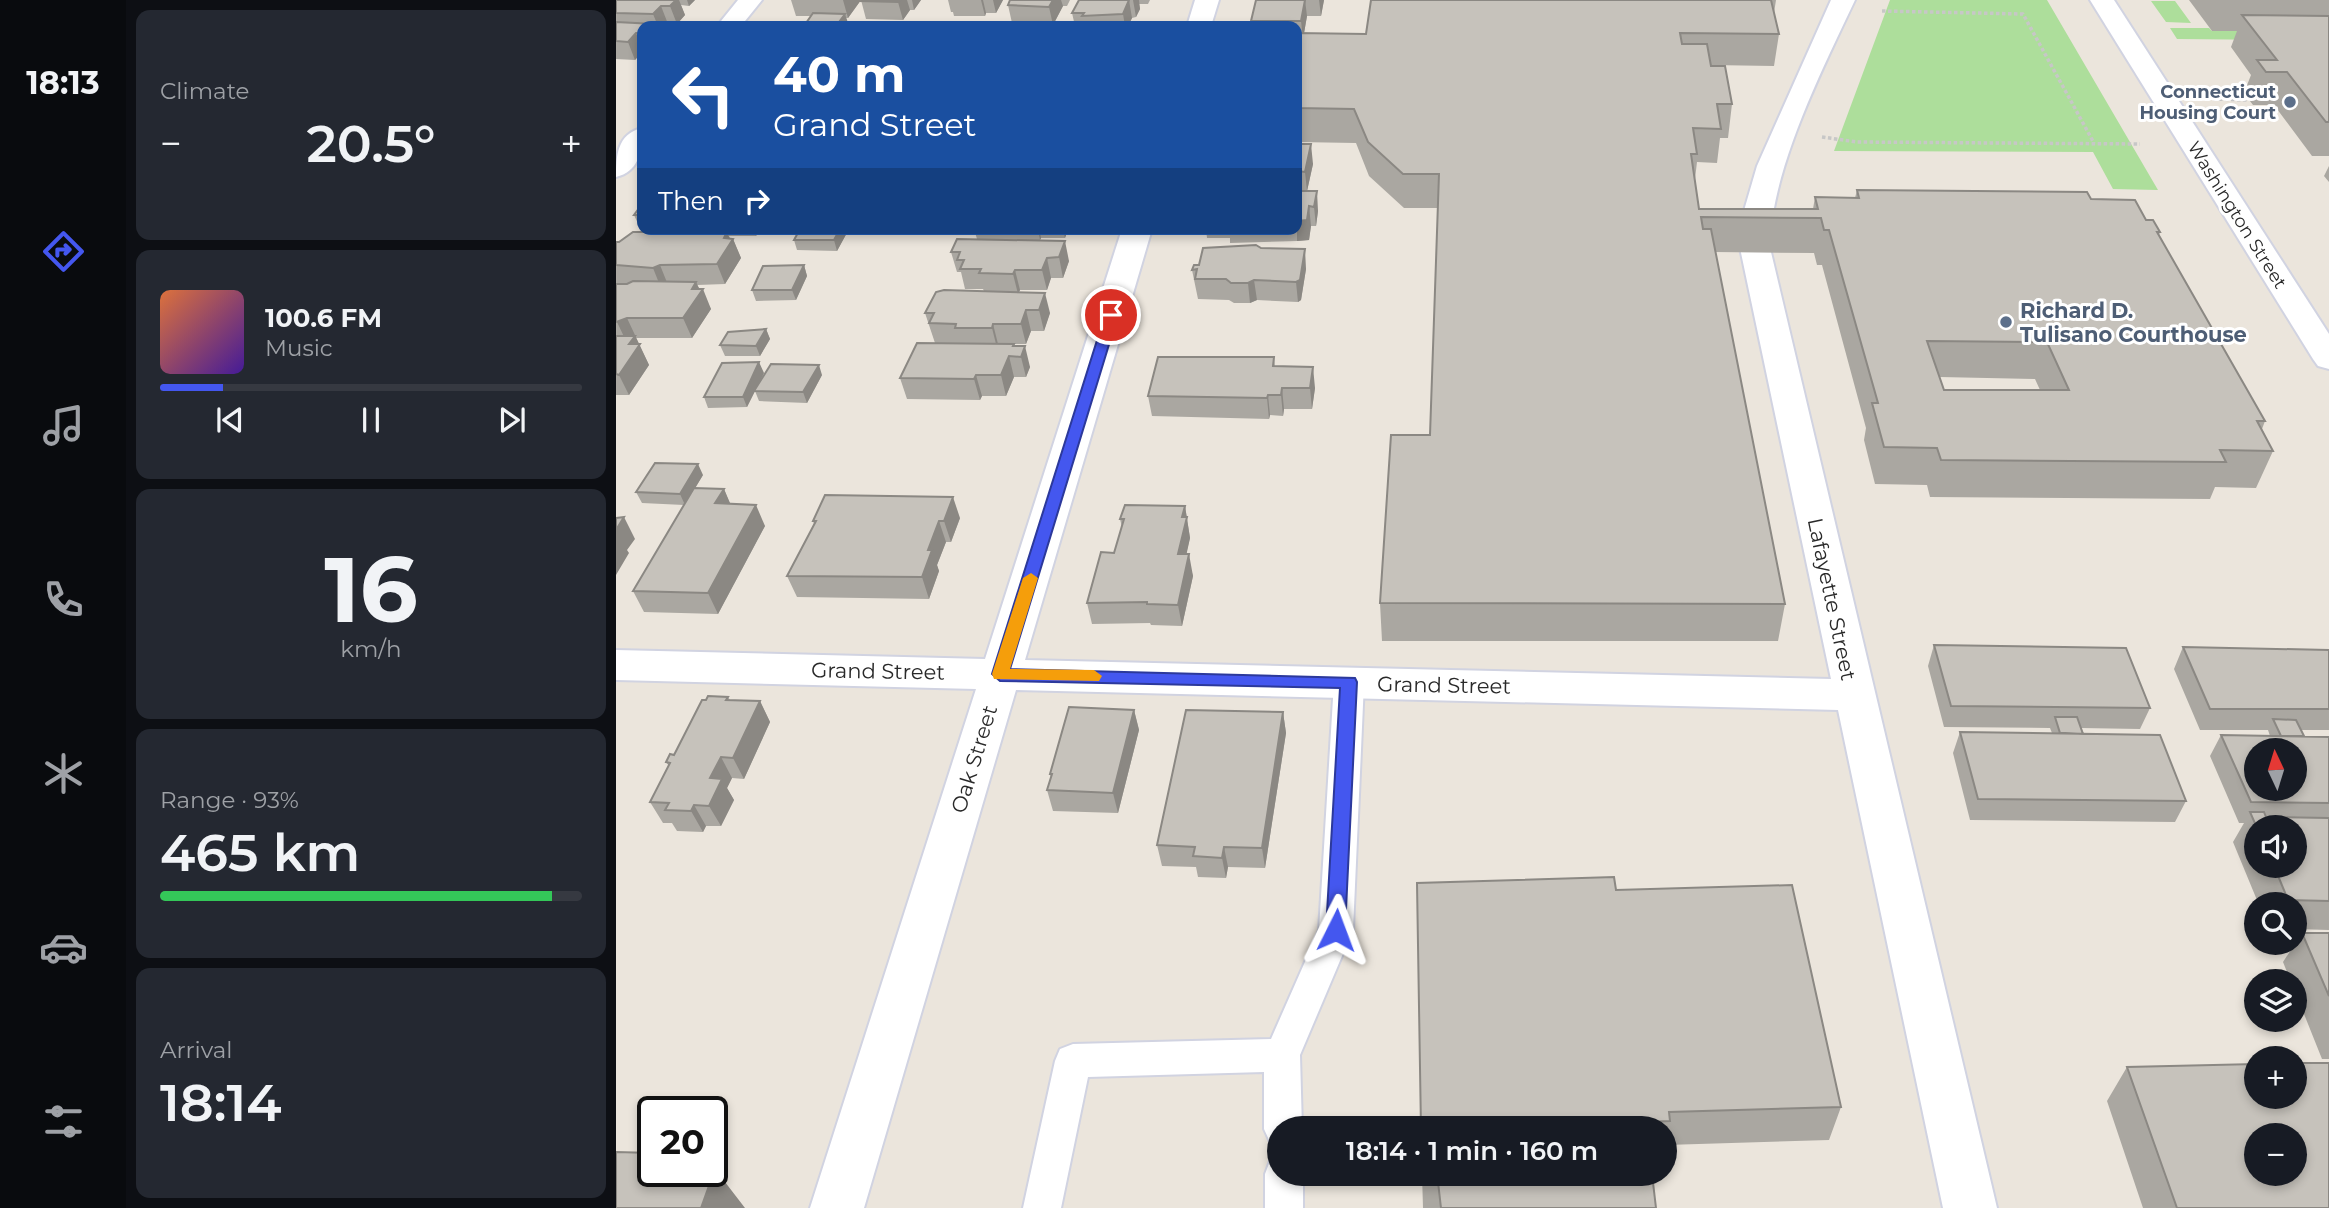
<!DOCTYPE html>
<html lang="en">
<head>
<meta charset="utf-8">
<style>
	:root { --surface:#171b24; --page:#242831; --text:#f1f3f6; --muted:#9ea1a6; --line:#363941; --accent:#4457ef }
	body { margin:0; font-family:Montserrat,sans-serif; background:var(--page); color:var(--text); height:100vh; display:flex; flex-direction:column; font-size:26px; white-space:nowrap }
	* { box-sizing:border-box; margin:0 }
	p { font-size:23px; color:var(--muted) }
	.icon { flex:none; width:38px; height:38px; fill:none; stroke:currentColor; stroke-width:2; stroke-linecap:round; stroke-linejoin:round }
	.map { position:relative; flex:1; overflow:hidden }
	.details { display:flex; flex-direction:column; gap:10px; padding:10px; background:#0d0f14; width:490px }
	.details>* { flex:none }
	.top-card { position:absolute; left:21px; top:21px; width:665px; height:214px; border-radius:14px; box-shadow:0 4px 10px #0003; background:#1a4fa0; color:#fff; overflow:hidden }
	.needle { width:46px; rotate:356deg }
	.buttons { position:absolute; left:1628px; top:738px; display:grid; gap:14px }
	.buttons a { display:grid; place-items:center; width:63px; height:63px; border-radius:50%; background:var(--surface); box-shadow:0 4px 10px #0003; font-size:35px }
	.speed { position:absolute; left:21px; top:1096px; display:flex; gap:14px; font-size:35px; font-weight:700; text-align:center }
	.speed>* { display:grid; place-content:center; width:91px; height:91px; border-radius:50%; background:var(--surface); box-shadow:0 4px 10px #0003; line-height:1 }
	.speed .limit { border:4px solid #111; border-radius:10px; background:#fff; color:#111 }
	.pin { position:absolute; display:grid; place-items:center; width:60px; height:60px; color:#fff; margin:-30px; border:4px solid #fff; border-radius:50%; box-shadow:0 2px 7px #0007 }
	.me { position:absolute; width:77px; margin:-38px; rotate:3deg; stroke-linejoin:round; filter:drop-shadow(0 0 5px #0008) }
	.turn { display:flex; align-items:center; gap:24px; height:147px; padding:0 21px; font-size:32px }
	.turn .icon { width:91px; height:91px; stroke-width:2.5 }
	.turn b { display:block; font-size:49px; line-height:60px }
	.then { display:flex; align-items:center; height:66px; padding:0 21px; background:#0003; gap:14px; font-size:26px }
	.big { font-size:52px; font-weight:600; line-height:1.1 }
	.details .widget { flex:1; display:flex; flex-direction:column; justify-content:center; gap:10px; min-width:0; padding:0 24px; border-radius:14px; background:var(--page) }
	.details .dial { align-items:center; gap:0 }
	.dial b { font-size:91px; line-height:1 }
	.song { display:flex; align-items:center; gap:21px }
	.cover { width:84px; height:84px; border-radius:10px; background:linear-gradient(135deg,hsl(20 70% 55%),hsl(260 70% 35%)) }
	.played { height:7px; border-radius:4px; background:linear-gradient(90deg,var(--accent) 15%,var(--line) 15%) }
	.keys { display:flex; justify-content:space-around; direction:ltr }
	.heat { display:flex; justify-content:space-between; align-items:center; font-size:38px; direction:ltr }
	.charge { height:10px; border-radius:5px; background:linear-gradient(90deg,#34c759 93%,var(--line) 0) }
	.trip { position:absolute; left:651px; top:1116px; width:410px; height:70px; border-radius:35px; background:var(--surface); box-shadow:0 4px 10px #0003; font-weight:600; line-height:70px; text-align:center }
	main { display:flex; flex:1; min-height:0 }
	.dock { display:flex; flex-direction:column; width:126px; justify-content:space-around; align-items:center; background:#090b0e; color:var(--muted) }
	.dock .icon { width:49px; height:49px }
	.dock .active { color:var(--accent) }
	.dock b { font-size:32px; color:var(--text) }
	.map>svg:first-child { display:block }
	.green { fill:#adde9b }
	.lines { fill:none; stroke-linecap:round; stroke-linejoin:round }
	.lane-casing { stroke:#d1d3e1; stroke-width:4 }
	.street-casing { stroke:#d1d3e1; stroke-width:4 }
	.secondary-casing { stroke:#d1d3e1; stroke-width:4 }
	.path { stroke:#c7c7c7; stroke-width:3.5; stroke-dasharray:3.5 2.5; stroke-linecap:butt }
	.lane { fill:#fff; fill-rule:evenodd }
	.street { fill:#fff; fill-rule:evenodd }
	.secondary { fill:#fff; fill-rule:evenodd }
	.wall { fill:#aaa7a1; fill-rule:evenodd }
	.shaded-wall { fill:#8b8883 }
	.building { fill:#c6c2bb; stroke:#8b8883; stroke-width:2; fill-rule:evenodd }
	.route { fill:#4457ef; stroke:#2c399b; stroke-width:2 }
	.slow { fill:#f59e0b }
	.service-dot { fill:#5c6f8a; stroke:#fff; stroke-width:2.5 }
	.labels { text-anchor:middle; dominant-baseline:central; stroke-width:6; stroke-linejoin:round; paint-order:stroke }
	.far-service-label { font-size:18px; font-weight:bold; fill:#4e5e75; stroke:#fff; text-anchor:end }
	.far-street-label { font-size:18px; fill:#292929; stroke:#fff }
	.service-label { font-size:21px; font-weight:bold; fill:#4e5e75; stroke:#fff; text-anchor:start }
	.street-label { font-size:21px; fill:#292929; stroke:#fff }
</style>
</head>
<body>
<main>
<nav class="dock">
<b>18:13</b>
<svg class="icon active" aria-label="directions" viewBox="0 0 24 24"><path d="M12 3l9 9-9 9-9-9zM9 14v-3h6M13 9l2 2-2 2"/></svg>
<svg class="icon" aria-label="music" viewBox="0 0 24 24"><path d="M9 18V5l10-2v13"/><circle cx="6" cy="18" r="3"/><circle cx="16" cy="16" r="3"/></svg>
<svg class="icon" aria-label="phone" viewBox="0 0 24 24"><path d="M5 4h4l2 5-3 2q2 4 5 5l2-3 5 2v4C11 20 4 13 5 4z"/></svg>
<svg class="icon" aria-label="climate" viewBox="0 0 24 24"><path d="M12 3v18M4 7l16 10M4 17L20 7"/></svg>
<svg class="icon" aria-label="car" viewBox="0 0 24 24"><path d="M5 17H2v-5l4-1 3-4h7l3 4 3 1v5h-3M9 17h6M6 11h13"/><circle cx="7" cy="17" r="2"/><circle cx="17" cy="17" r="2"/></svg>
<svg class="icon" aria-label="filters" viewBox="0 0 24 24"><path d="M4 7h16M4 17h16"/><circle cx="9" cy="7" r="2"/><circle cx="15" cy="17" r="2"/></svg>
</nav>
<section class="details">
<div class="widget"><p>Climate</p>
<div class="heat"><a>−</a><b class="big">20.5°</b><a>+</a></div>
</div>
<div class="widget">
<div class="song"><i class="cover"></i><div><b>100.6 FM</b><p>Music</p></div></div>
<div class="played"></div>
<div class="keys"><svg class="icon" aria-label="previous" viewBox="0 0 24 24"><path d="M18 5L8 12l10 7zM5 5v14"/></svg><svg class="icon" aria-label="pause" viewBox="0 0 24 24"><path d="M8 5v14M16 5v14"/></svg><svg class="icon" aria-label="next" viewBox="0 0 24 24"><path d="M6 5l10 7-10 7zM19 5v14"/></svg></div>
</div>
<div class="widget dial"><b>16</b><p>km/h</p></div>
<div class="widget"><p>Range · 93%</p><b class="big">465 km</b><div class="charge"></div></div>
<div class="widget"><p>Arrival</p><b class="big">18:14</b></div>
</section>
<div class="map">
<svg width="1713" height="1208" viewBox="0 0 1713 1208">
	<rect width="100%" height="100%" fill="#ebe5dc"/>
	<!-- green -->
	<path class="green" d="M1274,0h157l111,190 -45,-1 -20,-37 -259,-1z
		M1535,1h24l16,22 -25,-1z
		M1554,28h39l3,3h87l-14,9 -108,-1z"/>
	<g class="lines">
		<!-- lane casing -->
		<g class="lane-casing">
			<path id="lane" d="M733,671l10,3 5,8 -11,248 -53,125 2,74h-23v16l-9,-3 -6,-13v-57l-176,5 -27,131h-38l32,-147 5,-12 13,-5 198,-5 48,-109 15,-248 5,-8z
				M663,1157v17h24v34h-38v-34l5,-13z"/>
		</g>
		<!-- street casing -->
		<g class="street-casing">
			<path id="street" d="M122,0h24l-21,26h-24z
				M579,0h24l-8,26h-24z
				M1215,0h24c-33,70 -85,172 -85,248l227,960h-54l-105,-498 -822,-20 -152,518h-54l166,-519 -360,-9v-30l369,9 137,-430h30l-127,431 806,19 -91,-431 3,-34 14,-48z
				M26,128c1,21 -2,43 -26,49 0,-21 1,-43 26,-49z"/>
		</g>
		<!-- secondary casing -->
		<g class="secondary-casing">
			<path id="secondary" d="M1474,0h24l215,334v35l-11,-3 -5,-7z"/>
		</g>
		<!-- path -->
		<path class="path" d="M1266,11l141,3 71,129
			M1597,99l36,1
			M1206,137l35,5 283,2"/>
		<!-- lane -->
		<use href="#lane" class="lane"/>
		<!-- street -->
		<use href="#street" class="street"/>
		<!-- secondary -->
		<use href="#secondary" class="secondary"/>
	</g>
	<!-- wall -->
	<path class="wall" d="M0,0h79l-6,6 -8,-1 4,10 -8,9h-9l-3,2h-23v26l-7,8 -19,-1z
		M175,0h70l-13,18h-2l2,5 -2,3h-42l7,-10h-15z
		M245,0h60l-7,10h-4l-7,10 -37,-1z
		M332,0h55l-7,13h-10l-1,3h-31l-1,-4h-2z
		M395,0h59l-3,6h-4l-10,19 -41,-2 -4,-18z
		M463,0h71l-2,4h-9l1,5 -4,8 -4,1 -4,8h-53l-3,-13z
		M640,0h68l-3,16h-14l-3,17 62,1 5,-34h405l-2,13 5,21 -5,32 -63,-1 21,39 -4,34h-8l-3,25 -20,-1 -2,17 4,30h114l2,-12 40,1 2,-8 234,9 55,21 14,12 -1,3 106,186 -3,8 11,22 -17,37 -41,-1 -5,12 -280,-2 -3,-12 -52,-1 -11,-44 2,-12 -44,-163h-5l-3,-12 -99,-1 70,352 -7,37h-396l-2,-38 50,-168 8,-227h-34l-35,-32 -13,-33 -59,-1v-116h-45l-1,-5zM1324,377l95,2 5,11h-96z
		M1573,0h140v156h-17l-38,-51h-21l-9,-12 7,-18 -20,-28 6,-16h-25z
		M681,144l16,20 -6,27 11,20 -2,15h-5l-2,14 -12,1 -67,2v-5h-23l-1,-9h91z
		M1713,166v16l-5,-6z
		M26,204v25h118l-4,7h-27l1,2 3,1 8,19 -16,26 -28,1 14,24 -19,29h-56l13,27 -20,30h-13v-111h5h-5v-42h3l23,-10 -8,-17z
		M233,229l-12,22 -40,-1 -3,-10z
		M358,229h94l-3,9h-24l-1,2 29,21 -6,17h-12l-4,12h-27l-1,2 31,21 -6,18h-13l-5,13h-12l16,23 -4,10h-12l-8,19h-24l-2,4 -73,-1 -7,-21 35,-35 -10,-30 59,-22 -1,-2h-18l-4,-17h-4l-6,-20 26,-13z
		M645,248l45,21 -5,31 -3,2 -41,-2 -7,3h-16l-5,-3 -31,-1 -6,-29 7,-5z
		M188,265l3,11 -11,24 -40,1 -4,-11z
		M150,329l4,10 -10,17h-35l-5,-11z
		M658,357l1,10 40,21 -3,21h-28l-1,7 -13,-1 -1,4 -117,-3 -4,-20z
		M148,373l-6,12 64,-10 -15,28 -48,-2 -4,-10 -8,16 -39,1 -4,-11z
		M87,475l-8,13 29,1 6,15 35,22 -47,88 -74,-2 -11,-21 51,-86 -42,-2 -6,-11z
		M569,506l5,32 -4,16 7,22 -11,50 -31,-1 -1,-2 -58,1 -5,-21 27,-50 8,-26 -2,-8z
		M344,518l-9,24h-5l-9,23 2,6 -10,28 -132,-2 -10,-21 27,-52 -1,-3z
		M1318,645l216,63 -10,21 -59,-1 2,6 103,67 -11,21 -205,-2 -17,-67 7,-21 92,1 -2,-5 -106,-1 -16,-61z
		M1567,647l146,3v80h-28l3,6 25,1v193l-35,-1v-24h-35l-26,-63 11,-19h-5l-29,-67 11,-21 49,1 -2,-6h-68l-26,-61zM1640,828h38v38h-38z
		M112,697l2,3 30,1 10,21 -26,57 -12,-1 -5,10 7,12 -13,26h-15l-3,6 -26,-1 -5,-8h-9l-13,-21 19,-36 -3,-4z
		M518,710l5,20 -21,83 -65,-2 -6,-21 4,-13 -1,-3z
		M667,712l3,21 -21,135 -37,-1 -2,11 -28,-1 -2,-10 -34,-1 -5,-21z
		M1000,890l225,217 -12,33 -163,5 -2,8v-24h-243z
		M1686,933h27v126h-7l-28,-70v-7h-3l-8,-20z
		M1511,1067l202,141h-186l-36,-107z
		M806,1174l234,34h-233z"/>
	<!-- shaded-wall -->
	<path class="shaded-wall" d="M60,0h3l6,15 -8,9 -7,-18z
		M71,0h8l-6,6z
		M227,0h18l-13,18z
		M284,0h7l3,10 -7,10 -5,-18z
		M296,0h9l-7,10z
		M365,0h2l3,13 -1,3z
		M377,0h10l-7,13z
		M437,0h8l2,6 -10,19 -4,-18z
		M513,0l3,18 -4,8h-3l-2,-12z
		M517,0h6l1,9 -4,8z
		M689,0l2,16 -4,23 -2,-18z
		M703,0h5l-3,16z
		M45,6l7,18 -3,2h-7l-5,-12z
		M229,14l3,9 -2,3h-10z
		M20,33l6,15v4l-7,8 -7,-18z
		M695,144l2,20 -6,27 -2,-19z
		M701,191l1,20 -2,15 -2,-19z
		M693,206l2,20 -2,14 -12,1v-20z
		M74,229h8l3,7 -7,3z
		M138,229h6l-4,7z
		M224,229h9l-12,22 -3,-11z
		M422,229h1l2,9 -1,2z
		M447,229h5l-3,9z
		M111,232l4,10 2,-3 8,19 -16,26 -8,-20 7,-26z
		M449,241l4,20 -6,17 -4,-21z
		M689,249l1,20 -5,31 -3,2 -2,-20z
		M431,258l4,20 -4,12 -5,-20z
		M44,265l8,20 -7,3 -8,-20z
		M188,265l3,11 -11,24 -4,-10z
		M399,270l5,20 -2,4 -5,-20z
		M638,280l3,20 -7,3 -2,-20z
		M80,282l5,10 2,-3 8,20 -19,29 -9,-20 9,-29z
		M429,293l5,20 -6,18 -5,-21z
		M410,310l5,21 -5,13 -5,-20z
		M11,318l22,47 -20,30 -10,-20 8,-32 -10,-21z
		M377,324l5,20 -1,4 -5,-20z
		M150,329l4,10 -10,17 -4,-10z
		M409,346l5,21 -4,10 -5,-20z
		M393,356l5,21 -8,19 -5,-21z
		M143,362l5,11 -17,34 -4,-10z
		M203,365l3,10 -15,28 -4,-11z
		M697,367l2,21 -3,21 -2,-21z
		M360,375l6,21 -2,4 -6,-21z
		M666,388l2,21 -1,7 -2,-21z
		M652,395l2,20 -1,4 -2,-21z
		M82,464l5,11 -18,30 -5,-11z
		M108,489l9,21 -18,-7z
		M337,497l7,21 -9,24 -7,-21z
		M140,505l9,21 -47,88 -10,-21z
		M569,506l5,32 -8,37 -4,-21 4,-37z
		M8,517l11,22 -8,11 2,3 -13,22v-45z
		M323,521l7,21 -9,23 2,6 -10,28 -7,-22 6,-27z
		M573,554l4,22 -11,50 -4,-21z
		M144,701l10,21 -26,57 -11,-21z
		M518,710l5,20 -21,83 -5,-20z
		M667,712l3,21 -21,135 -3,-20z
		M105,757l11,21 -5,10 7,12 -13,26 -12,-20 1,-28z
		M78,805l12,21 -3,6 -12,-21z
		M608,847l4,20 -2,11 -4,-20z
		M99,1169l30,39h-44z"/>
	<!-- building -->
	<path class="building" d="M0,0h60l-6,6h-9l-8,8 -37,-1z
		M246,0h38l-2,2 -37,-1z
		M394,0h43l-4,7 -41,-2z
		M463,0h50l-6,14 -41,2 2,-3h-12z
		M640,0h49l-4,21h-50z
		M755,0h400l8,34 -99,-1 2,11h25l4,22h14l7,38h-15l4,25 -28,-1 4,26h-6l8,55h119l-3,-12 44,1 -2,-8 230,2 4,7 44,1 11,20h7l7,12h-3l108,189h-8l16,30 -53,-1 6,12 -285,-2 -4,-12 -53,-1 -12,-44h6l-49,-173h-5l-3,-12 -120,-1 2,12h8l74,375 -405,-1 11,-168h39l9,-261h-36l-35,-32 -14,-33 -57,-1v-75l69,1zM1311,341l120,1 22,48h-125z
		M197,13l32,1 -9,12h-32z
		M1626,15l87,1v106h-3l-39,-50h-21l-9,-12h20z
		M0,22l38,2 -2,2h-10v7h-6l-8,9 -12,-1z
		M681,144h14l-6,28 -8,-1z
		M681,191h20l-3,16 -5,-1 -2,14 -10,1z
		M26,204v11h-8z
		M184,229h40l-6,11h-40z
		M17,232h94l-3,6 9,1 -16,25 -57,1 -7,3 -37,-3v-23h3z
		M341,239l108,2 -6,16 -12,1 -5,12h-27l-2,4 -34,-1 2,-4h-21l4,-9h-7l3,-8h-9z
		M640,245l5,3 44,1 -5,31 -4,2 -42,-2 -6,3h-17l-5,-4h-31l2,-10 -5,1 2,-5h5l4,-17z
		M188,265l-12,25h-40l11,-24z
		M17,281l63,1 -4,7h11l-20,29h-56l-11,4v-38h11z
		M328,290l101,3 -6,17h-13l-5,14h-28l-1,4h-37l1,-4 -27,-1 5,-10h-9l11,-21z
		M150,329l-10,17 -36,-1 8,-13z
		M0,336h19l-6,8h11l-21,31 -3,-1z
		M301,343l97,1 -1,2h12l-4,11 -12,-1 -8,19h-25l-2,4 -74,-1z
		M542,357h116l-1,9 40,1 -3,21h-28l-1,7h-13l-1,3 -119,-2z
		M143,362l-16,35h-39l18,-34z
		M155,364l48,1 -16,27 -49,-1z
		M39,463l43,1 -18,30 -44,-2z
		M78,488l30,1 -9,14 41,2 -48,88 -75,-2z
		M209,495l128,2 -9,24h-5l-11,29h4l-10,27 -135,-1 29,-55h-3z
		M509,505l60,1 -3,11h5l-9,37h11l-11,51 -31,-1v-2l-60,1 14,-51 13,1 10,-34h-4z
		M8,517l-8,13v-12z
		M1318,645l192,3 24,60 -199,-2z
		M1567,647l146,3v59h-119z
		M92,696l20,1 -2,3 34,1 -27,57 -12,-1 -11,21 12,1 -13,27 -15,-1 -3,6 -26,-1 4,-7 -19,-1 20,-39 -4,-1 4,-8 4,1 28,-55h4z
		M453,707l65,3 -21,83 -66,-3 5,-16h-2z
		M570,710l97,2 -21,136 -38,-1 -2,11 -29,-2 2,-9 -38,-2z
		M1439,717h22l6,17 -23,-1z
		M1657,719l23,1 8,16h-23z
		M1344,732l200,3 26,66 -208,-2z
		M1605,735l108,2v66l-78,-1zM1640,751h38v38h-38z
		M1634,812h14l2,5 63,1v83l-41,-1 -14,-34h20v-38h-37z
		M998,877l2,13 176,-5 49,222 -172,5 1,9 -25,1 1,7h-225l-4,-246z
		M1686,933h27v63z
		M1678,1063h35v145h-152l-50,-141 129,-3v33h38zM1640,1136h38v38h-38z
		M0,1152l37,1v18h59v-2h3l-14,39h-85z
		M806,1174h230l4,34h-215l-3,-26 -16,1z"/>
	<!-- route -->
	<path class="route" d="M495,311l7,4 -108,354 345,9 2,4 -12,248 -2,6 -7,2 -7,-2 -3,-6 14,-242 -340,-7 -8,-7 113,-359z"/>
	<!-- slow -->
	<path class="slow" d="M415,573l7,5 -28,91 84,1 8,6 -3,5 -105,-2 -2,-5 31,-96z"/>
	<!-- markers -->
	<g class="service-dot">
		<circle cx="1674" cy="102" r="7"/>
		<circle cx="1390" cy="322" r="7"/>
	</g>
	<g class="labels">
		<!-- far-service labels -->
		<g class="far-service-label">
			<text x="1660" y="92">Connecticut<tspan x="1660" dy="21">Housing Court</tspan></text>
		</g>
		<!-- far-street labels -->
		<g class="far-street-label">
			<text transform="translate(1621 215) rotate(58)">Washington Street</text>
		</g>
		<!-- service labels -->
		<g class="service-label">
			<text x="1404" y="310">Richard D.<tspan x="1404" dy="24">Tulisano Courthouse</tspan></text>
		</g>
		<!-- street labels -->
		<g class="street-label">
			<text transform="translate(1216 599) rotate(78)">Lafayette Street</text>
			<text transform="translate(262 671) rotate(1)">Grand Street</text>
			<text transform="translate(828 685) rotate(1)">Grand Street</text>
			<text transform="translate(358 759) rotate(-73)">Oak Street</text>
		</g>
	</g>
</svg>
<div class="buttons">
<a><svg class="needle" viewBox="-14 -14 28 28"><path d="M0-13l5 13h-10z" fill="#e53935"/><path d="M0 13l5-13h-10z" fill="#9ea1a6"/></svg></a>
<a><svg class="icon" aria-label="sound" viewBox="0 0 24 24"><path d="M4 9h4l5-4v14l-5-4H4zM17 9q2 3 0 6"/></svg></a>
<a><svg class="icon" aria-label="search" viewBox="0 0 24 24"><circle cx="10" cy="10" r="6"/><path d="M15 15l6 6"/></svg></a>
<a><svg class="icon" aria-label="layers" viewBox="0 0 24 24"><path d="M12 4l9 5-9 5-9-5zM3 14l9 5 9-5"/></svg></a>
<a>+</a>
<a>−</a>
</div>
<div class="speed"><div class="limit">20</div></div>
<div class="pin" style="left:495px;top:315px;background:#d93025"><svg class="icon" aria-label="arrive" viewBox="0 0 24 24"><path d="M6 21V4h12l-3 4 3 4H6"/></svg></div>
<svg class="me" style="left:720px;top:930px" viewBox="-20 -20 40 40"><path d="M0-17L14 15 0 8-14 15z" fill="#4457ef" stroke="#fff" stroke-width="4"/></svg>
<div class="trip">18:14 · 1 min · 160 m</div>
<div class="top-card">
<div class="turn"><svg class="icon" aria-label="left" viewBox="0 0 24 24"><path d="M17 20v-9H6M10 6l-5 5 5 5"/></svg><div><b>40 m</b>Grand Street</div></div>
<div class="then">Then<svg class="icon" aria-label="right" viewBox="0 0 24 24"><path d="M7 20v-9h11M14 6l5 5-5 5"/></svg></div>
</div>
</div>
</main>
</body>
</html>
